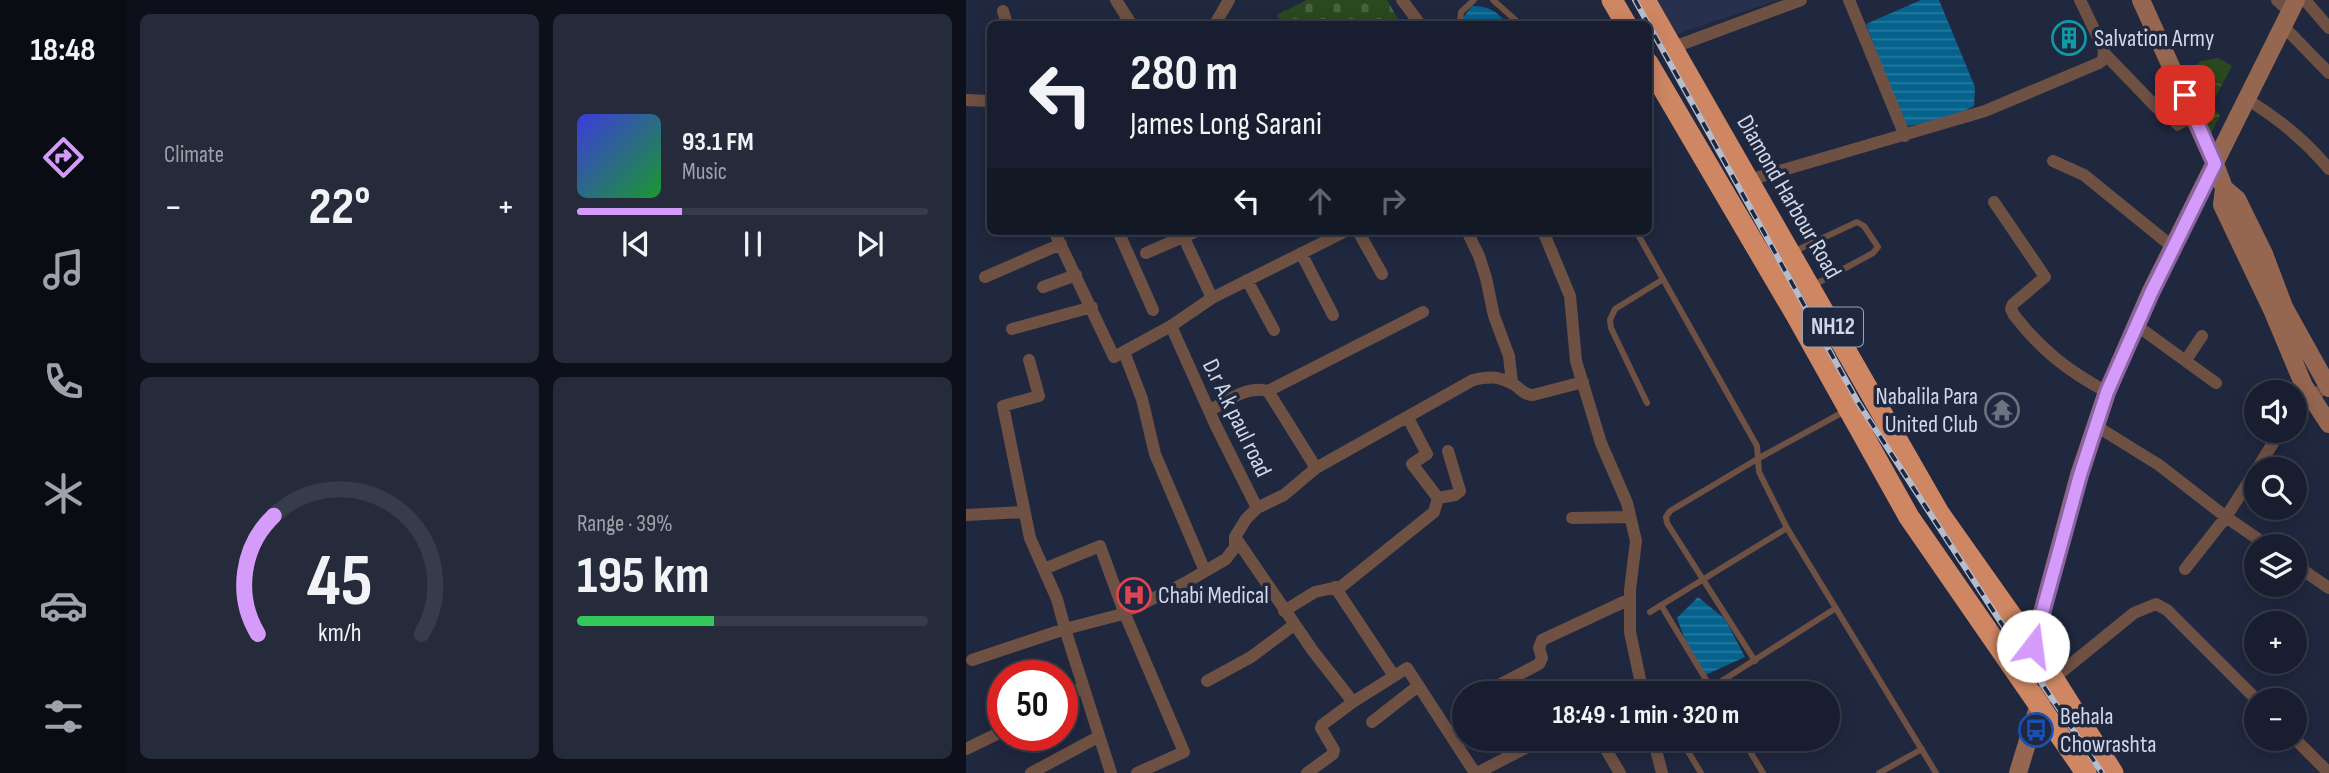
<!DOCTYPE html>
<html lang="en">
<head>
<meta charset="utf-8">
<style>
	:root { --surface:#181e2f; --page:#252b3b; --text:#f1f3f6; --muted:#9fa2aa; --line:#363c4b; --accent:#d59bfa }
	body { margin:0; font-family:"Sofia Sans Condensed",sans-serif; background:var(--page); color:var(--text); height:100vh; display:flex; flex-direction:column; font-size:26px; white-space:nowrap }
	* { box-sizing:border-box; margin:0 }
	p { font-size:23px; color:var(--muted) }
	.icon { flex:none; width:38px; height:38px; fill:none; stroke:currentColor; stroke-width:2; stroke-linecap:round; stroke-linejoin:round }
	.map { position:relative; flex:1; overflow:hidden }
	.drawer { display:flex; flex-direction:column; gap:14px; padding:14px; background:#0d101a; width:840px }
	.drawer>* { flex:none }
	.banner { position:absolute; left:21px; top:21px; width:665px; height:214px; border-radius:10px; box-shadow:0 4px 18px #0003,0 0 0 2px var(--line); background:#181e2f; color:var(--text); overflow:hidden }
	.controls { position:absolute; left:1278px; top:380px; display:grid; gap:14px }
	.controls a { display:grid; place-items:center; width:63px; height:63px; border-radius:50%; background:var(--surface); box-shadow:0 4px 18px #0003,0 0 0 2px var(--line); font-size:35px }
	.speed { position:absolute; left:21px; top:660px; display:flex; gap:14px; font-size:35px; font-weight:700; text-align:center }
	.speed>* { display:grid; place-content:center; width:91px; height:91px; border-radius:50%; background:var(--surface); box-shadow:0 4px 18px #0003,0 0 0 2px var(--line); line-height:1 }
	.speed .limit { border:10px solid #d22; background:#fff; color:#111 }
	.pin { position:absolute; display:grid; place-items:center; width:60px; height:60px; color:#fff; margin:-30px; border-radius:14px; box-shadow:0 4px 10px #0006 }
	.me { position:absolute; width:77px; margin:-38px; rotate:15deg; stroke-linejoin:round; filter:drop-shadow(0 0 5px #0008) }
	.turn { display:flex; align-items:center; gap:24px; height:147px; padding:0 28px; font-size:32px }
	.turn .icon { width:91px; height:91px; stroke-width:2.5 }
	.turn b { display:block; font-size:49px; line-height:60px }
	.lanes { display:flex; align-items:center; height:66px; padding:0 28px; background:#0003; justify-content:center; gap:35px; direction:ltr }
	.lanes .off { opacity:.35 }
	.big { font-size:52px; font-weight:700; line-height:1.1 }
	.drawer .card { flex:1; display:flex; flex-direction:column; justify-content:center; gap:10px; min-width:0; padding:0 24px; border-radius:10px; background:var(--page) }
	.drawer .dial { align-items:center; gap:0 }
	.dial svg { height:182px; overflow:visible; fill:none; stroke:var(--line); stroke-width:7; stroke-linecap:round; text-anchor:middle }
	.dial text { fill:var(--text); stroke:none }
	.song { display:flex; align-items:center; gap:21px }
	.cover { width:84px; height:84px; border-radius:10px; background:linear-gradient(135deg,hsl(240 70% 55%),hsl(130 70% 35%)) }
	.played { height:7px; border-radius:4px; background:linear-gradient(90deg,var(--accent) 30%,var(--line) 30%) }
	.keys { display:flex; justify-content:space-around; direction:ltr }
	.heat { display:flex; justify-content:space-between; align-items:center; font-size:38px; direction:ltr }
	.charge { height:10px; border-radius:5px; background:linear-gradient(90deg,#34c759 39%,var(--line) 0) }
	.drawer .tiles { flex:1; display:grid; gap:14px; grid-template-columns:repeat(2,1fr) }
	.trip { position:absolute; left:486px; top:681px; width:388px; height:70px; border-radius:35px; background:var(--surface); box-shadow:0 4px 18px #0003,0 0 0 2px var(--line); font-weight:700; line-height:70px; text-align:center }
	main { display:flex; flex:1; min-height:0 }
	.dock { display:flex; flex-direction:column; width:126px; justify-content:space-around; align-items:center; background:#0a0c13; color:var(--muted) }
	.dock .icon { width:49px; height:49px }
	.dock .current { color:var(--accent) }
	.dock b { font-size:32px; color:var(--text) }
	.map>svg:first-child { display:block }
	.built { fill:#27314e }
	.forest { fill:url(#forest-crowns) }
	.cemetery { fill:url(#cemetery-stones) }
	.water { fill:url(#water-rules) }
	.lines { fill:none; stroke-linecap:round; stroke-linejoin:round }
	.lane { stroke:#6f5143; stroke-width:6 }
	.street { stroke:#6f5143; stroke-width:12 }
	.secondary { stroke:#966750; stroke-width:18 }
	.highway { stroke:#cf8663; stroke-width:21 }
	.rail-casing { stroke:#b5bccc; stroke-width:6 }
	.rail { stroke:#20283f; stroke-width:3.5; stroke-dasharray:10; stroke-linecap:butt }
	.route-casing { stroke:#8a65a2; stroke-width:18 }
	.route { stroke:#d59bfa; stroke-width:12 }
	.labels { text-anchor:middle; dominant-baseline:central; stroke-width:7; stroke-linejoin:round; paint-order:stroke }
	.shield { fill:#20283f; stroke:#9ca2b4; stroke-width:2 }
	.shield-label { font-size:23px; font-weight:bold; fill:#d1d7e6 }
	.poi-label { font-size:24px; fill:#d1d7e6; stroke:#20283f; text-anchor:start }
	.street-label { font-size:24px; fill:#d1d7e6; stroke:#20283f }
</style>
</head>
<body>
<main>
<nav class="dock">
<b>18:48</b>
<svg class="icon current" aria-label="directions" viewBox="0 0 24 24"><path d="M12 3l9 9-9 9-9-9zM9 14v-3h6M13 9l2 2-2 2"/></svg>
<svg class="icon" aria-label="music" viewBox="0 0 24 24"><path d="M9 18V5l10-2v13"/><circle cx="6" cy="18" r="3"/><circle cx="16" cy="16" r="3"/></svg>
<svg class="icon" aria-label="phone" viewBox="0 0 24 24"><path d="M5 4h4l2 5-3 2q2 4 5 5l2-3 5 2v4C11 20 4 13 5 4z"/></svg>
<svg class="icon" aria-label="climate" viewBox="0 0 24 24"><path d="M12 3v18M4 7l16 10M4 17L20 7"/></svg>
<svg class="icon" aria-label="car" viewBox="0 0 24 24"><path d="M5 17H2v-5l4-1 3-4h7l3 4 3 1v5h-3M9 17h6M6 11h13"/><circle cx="7" cy="17" r="2"/><circle cx="17" cy="17" r="2"/></svg>
<svg class="icon" aria-label="filters" viewBox="0 0 24 24"><path d="M4 7h16M4 17h16"/><circle cx="9" cy="7" r="2"/><circle cx="15" cy="17" r="2"/></svg>
</nav>
<section class="drawer">
<div class="tiles">
<div class="card"><p>Climate</p>
<div class="heat"><a>−</a><b class="big">22°</b><a>+</a></div>
</div>
<div class="card">
<div class="song"><i class="cover"></i><div><b>93.1 FM</b><p>Music</p></div></div>
<div class="played"></div>
<div class="keys"><svg class="icon" aria-label="previous" viewBox="0 0 24 24"><path d="M18 5L8 12l10 7zM5 5v14"/></svg><svg class="icon" aria-label="pause" viewBox="0 0 24 24"><path d="M8 5v14M16 5v14"/></svg><svg class="icon" aria-label="next" viewBox="0 0 24 24"><path d="M6 5l10 7-10 7zM19 5v14"/></svg></div>
</div>
<div class="card dial"><svg viewBox="0 0 100 80">
<path d="M14 69A42 42 0 1 1 86 69"/>
<path d="M14 69A42 42 0 0 1 21 17" stroke="#d59bfa"/>
<text x="50" y="56" font-size="32" font-weight="700">45</text>
<text x="50" y="72" font-size="11">km/h</text>
</svg></div>
<div class="card"><p>Range · 39%</p><b class="big">195 km</b><div class="charge"></div></div>
</div>
</section>
<div class="map">
<svg width="1363" height="773" viewBox="0 0 1363 773">
	<defs>
		<pattern id="forest-crowns" width="20" height="18" patternUnits="userSpaceOnUse" patternTransform="scale(1.75)"><rect width="20" height="18" fill="#2a491e"/><path d="M2 6a3 3 0 1 1 6 0M12 15a3 3 0 1 1 6 0" fill="none" stroke="#48623f"/></pattern>
		<pattern id="cemetery-stones" width="16" height="16" patternUnits="userSpaceOnUse" patternTransform="scale(1.75)"><rect width="16" height="16" fill="#2a491e"/><path d="M2 7V4a2 2 0 0 1 4 0v3zM10 15v-3a2 2 0 0 1 4 0v3z" fill="#48623f"/></pattern>
		<pattern id="water-rules" width="6" height="5" patternUnits="userSpaceOnUse" patternTransform="scale(1.75)"><rect width="6" height="5" fill="#04628d"/><path d="M0 2.5h6" fill="none" stroke="#28789d"/></pattern>
	</defs>
	<rect width="100%" height="100%" fill="#20283f"/>
	<!-- built -->
	<path class="built" d="M691,0h121l-101,34z"/>
	<!-- forest -->
	<path class="forest" d="M1252,58l14,8 -21,39 9,10 -9,18 -26,-59 16,-13z"/>
	<!-- cemetery -->
	<path class="cemetery" d="M341,0h80l11,19 -9,5h-107l-5,-9z"/>
	<!-- water -->
	<path class="water" d="M955,0h18l36,87 -1,19 -32,16 -38,4 -38,-102z
		M506,6c17,0 25,5 35,18h-49z
		M732,597l27,22 20,38 -42,19 -15,-28 -11,-30z"/>
	<g class="lines">
		<!-- lane -->
		<path class="lane" d="M527,0l27,24
			M494,24l1,-12 13,-12
			M1191,108l20,20 16,-8
			M670,231l121,215 2,26 28,56 149,245
			M827,252l64,-30 7,4 14,21 -5,6 -61,33
			M681,403l-36,-75 -1,-8 5,-11 47,-29
			M695,605l53,88
			M684,612l137,-84
			M789,661l-88,-138 -1,-6 4,-6 89,-53 88,-48
			M737,693l133,-85
			M714,738l21,35
			M776,738l21,35
			M913,773l43,-24"/>
		<!-- street -->
		<path class="street" d="M150,0l15,24
			M436,0l18,24
			M883,0l56,136
			M1311,0l13,12
			M1339,0l24,28
			M37,11l4,13
			M249,24l14,-24
			M1318,27l45,46
			M708,47l127,-47
			M1139,54l52,54
			M0,100l24,1
			M1282,100c31,19 58,41 81,69
			M1087,161l31,14 90,73
			M783,180l236,-69 114,-48 4,-3 1,-10 -24,-50
			M1028,202l51,75 -32,27 -2,5 3,6c27,35 54,56 93,77
			M88,231l60,126 57,-31
			M152,231l35,79
			M392,231l24,43
			M501,231l12,25 7,22 8,38 15,40 3,27
			M577,231l27,65 6,65 25,82 26,60 9,38 -6,49v42l13,61
			M218,238l28,60
			M180,253l51,-22
			M335,253l32,62
			M19,277l76,-33
			M281,280l27,50
			M77,287l33,-12
			M1170,325l80,58
			M46,329l80,-22
			M158,352l18,47 13,55 50,117
			M1220,360l16,-24
			M302,391l48,77
			M243,411c18,-10 38,-26 59,-20l155,-79
			M1328,413l17,-16 17,-11
			M1130,426l63,39 67,52 42,29
			M1291,469l24,-39
			M472,498l17,-3 5,-4 -12,-40
			M291,508l27,-13 32,-27 157,-88c16,-4 25,-4 40,4 8,4 10,11 20,11l50,-13
			M0,515l58,-3
			M606,518l58,-1
			M269,537l78,114 40,51 54,-34 68,105
			M1328,564l35,24
			M78,569l56,-23 24,66 60,140 -47,21
			M1219,569l41,-52 30,-47
			M369,587l59,89
			M318,611l31,-19 27,-6 92,-74 4,-14 -26,-34 15,-10 -19,-36
			M6,660l93,-31 -8,-30 -27,-61 -27,-132 36,-10 -10,-36
			M1088,678l80,-65 22,-9 11,6 90,90
			M241,681l44,-24 43,-32
			M531,686l42,-22 3,-6 -3,-10 3,-8 88,-41
			M96,698l21,-11
			M406,722l46,-36
			M633,738l21,35
			M687,738l9,35
			M1328,738l33,33
			M0,749l37,-18
			M65,773l67,-36
			M145,773l-46,-144 54,-14 66,-32 41,-24 9,-12v-10l11,-18 11,-11 -42,-84 -44,-98 41,-28 134,-67
			M341,773l26,-19 1,-4 -13,-22 1,-3 31,-23
			M511,773l68,-35"/>
		<!-- secondary -->
		<path class="secondary" d="M1175,0l74,164 9,24 13,11 27,55 20,53 45,81
			M1258,188l-2,17 51,107 31,74 25,38
			M1067,646l46,-171 28,-83 43,-99 146,-293
			M1052,773l21,-69 15,-26"/>
		<!-- highway -->
		<path class="highway" d="M646,0l14,24
			M679,0l294,513 94,133 80,127
			M682,63l148,252 113,202 177,256"/>
		<!-- rail casing -->
		<g class="rail-casing">
			<path id="rail" d="M669,0l224,404 139,214 104,155"/>
		</g>
		<!-- rail -->
		<use href="#rail" class="rail"/>
	</g>
	<g class="lines">
		<!-- route casing -->
		<g class="route-casing">
			<path id="route" d="M1067,646l47,-171 27,-83 44,-99 64,-129 -30,-69"/>
		</g>
		<!-- route -->
		<use href="#route" class="route"/>
	</g>
	<!-- icons -->
	<defs>
		<g id="building-ring" transform="scale(1.75)"><circle r="9.5" fill="#20283f" stroke="#0f9aa8" stroke-width="1.5"/><path d="M-4-6H4V6H1V3H-1V6H-4ZM-2.5-4.3h1.7v1.8h-1.7ZM.8-4.3h1.7v1.8H.8ZM-2.5-1h1.7V.8h-1.7ZM.8-1h1.7V.8H.8Z" fill="#0f9aa8"/></g>
		<g id="temple-ring" transform="scale(1.75)"><circle r="9.5" fill="#20283f" stroke="#6b7280" stroke-width="1.5"/><path d="M0-6L5-2H3V0L6.5 2.5H4V6H1.5V3h-3V6H-4V2.5H-6.5L-3 0V-2H-5Z" fill="#6b7280"/></g>
		<g id="hospital-ring" transform="scale(1.75)"><circle r="9.5" fill="#20283f" stroke="#e0444e" stroke-width="1.5"/><path d="M-5-5h3v3.5h4V-5h3V5h-3V1.5h-4V5h-3Z" fill="#e0444e"/></g>
		<g id="bus-ring" transform="scale(1.75)"><circle r="9.5" fill="#20283f" stroke="#1a4fb4" stroke-width="1.5"/><path d="M-5-6H5V4H4V6H2V4H-2V6H-4V4H-5ZM-3.5-4V0h7V-4ZM-3.5 1.2v1.5H-2V1.2ZM2 1.2v1.5H3.5V1.2Z" fill="#1a4fb4"/></g>
	</defs>
	<g fill-rule="evenodd">
		<use href="#building-ring" x="1103" y="38"/>
		<use href="#temple-ring" x="1036" y="410"/>
		<use href="#hospital-ring" x="168" y="595"/>
		<use href="#bus-ring" x="1070" y="730"/>
	</g>
	<g class="labels">
		<!-- shield labels -->
		<rect class="shield" x="837" y="307.5" width="60" height="39" rx="5"/>
		<g class="shield-label">
			<text x="867" y="327">NH12</text>
		</g>
		<!-- poi labels -->
		<g class="poi-label">
			<text x="1128" y="38">Salvation Army</text>
			<text x="1012" y="396" text-anchor="end">Nabalila Para<tspan x="1012" dy="28">United Club</tspan></text>
			<text x="192" y="595">Chabi Medical</text>
			<text x="1094" y="716">Behala<tspan x="1094" dy="28">Chowrashta</tspan></text>
		</g>
		<!-- street labels -->
		<g class="street-label">
			<text transform="translate(823 197) rotate(60)">Diamond Harbour Road</text>
			<text transform="translate(271 418) rotate(64)">D.r A.k paul road</text>
		</g>
	</g>
</svg>
<div class="controls">
<a><svg class="icon" aria-label="sound" viewBox="0 0 24 24"><path d="M4 9h4l5-4v14l-5-4H4zM17 9q2 3 0 6"/></svg></a>
<a><svg class="icon" aria-label="search" viewBox="0 0 24 24"><circle cx="10" cy="10" r="6"/><path d="M15 15l6 6"/></svg></a>
<a><svg class="icon" aria-label="layers" viewBox="0 0 24 24"><path d="M12 4l9 5-9 5-9-5zM3 14l9 5 9-5"/></svg></a>
<a>+</a>
<a>−</a>
</div>
<div class="speed"><div class="limit">50</div></div>
<div class="pin" style="left:1219px;top:95px;background:#d93025"><svg class="icon" aria-label="arrive" viewBox="0 0 24 24"><path d="M6 21V4h12l-3 4 3 4H6"/></svg></div>
<svg class="me" style="left:1067px;top:646px" viewBox="-20 -20 40 40"><circle r="19" fill="#fff"/><path d="M0-13L10 11 0 6-10 11z" fill="#d59bfa"/></svg>
<div class="trip">18:49 · 1 min · 320 m</div>
<div class="banner">
<div class="turn"><svg class="icon" aria-label="left" viewBox="0 0 24 24"><path d="M17 20v-9H6M10 6l-5 5 5 5"/></svg><div><b>280 m</b>James Long Sarani</div></div>
<div class="lanes"><svg class="icon" aria-label="left" viewBox="0 0 24 24"><path d="M17 20v-9H6M10 6l-5 5 5 5"/></svg><svg class="icon off" aria-label="ahead" viewBox="0 0 24 24"><path d="M12 20V5M6 11l6-6 6 6"/></svg><svg class="icon off" aria-label="right" viewBox="0 0 24 24"><path d="M7 20v-9h11M14 6l5 5-5 5"/></svg></div>
</div>
</div>
</main>
</body>
</html>
